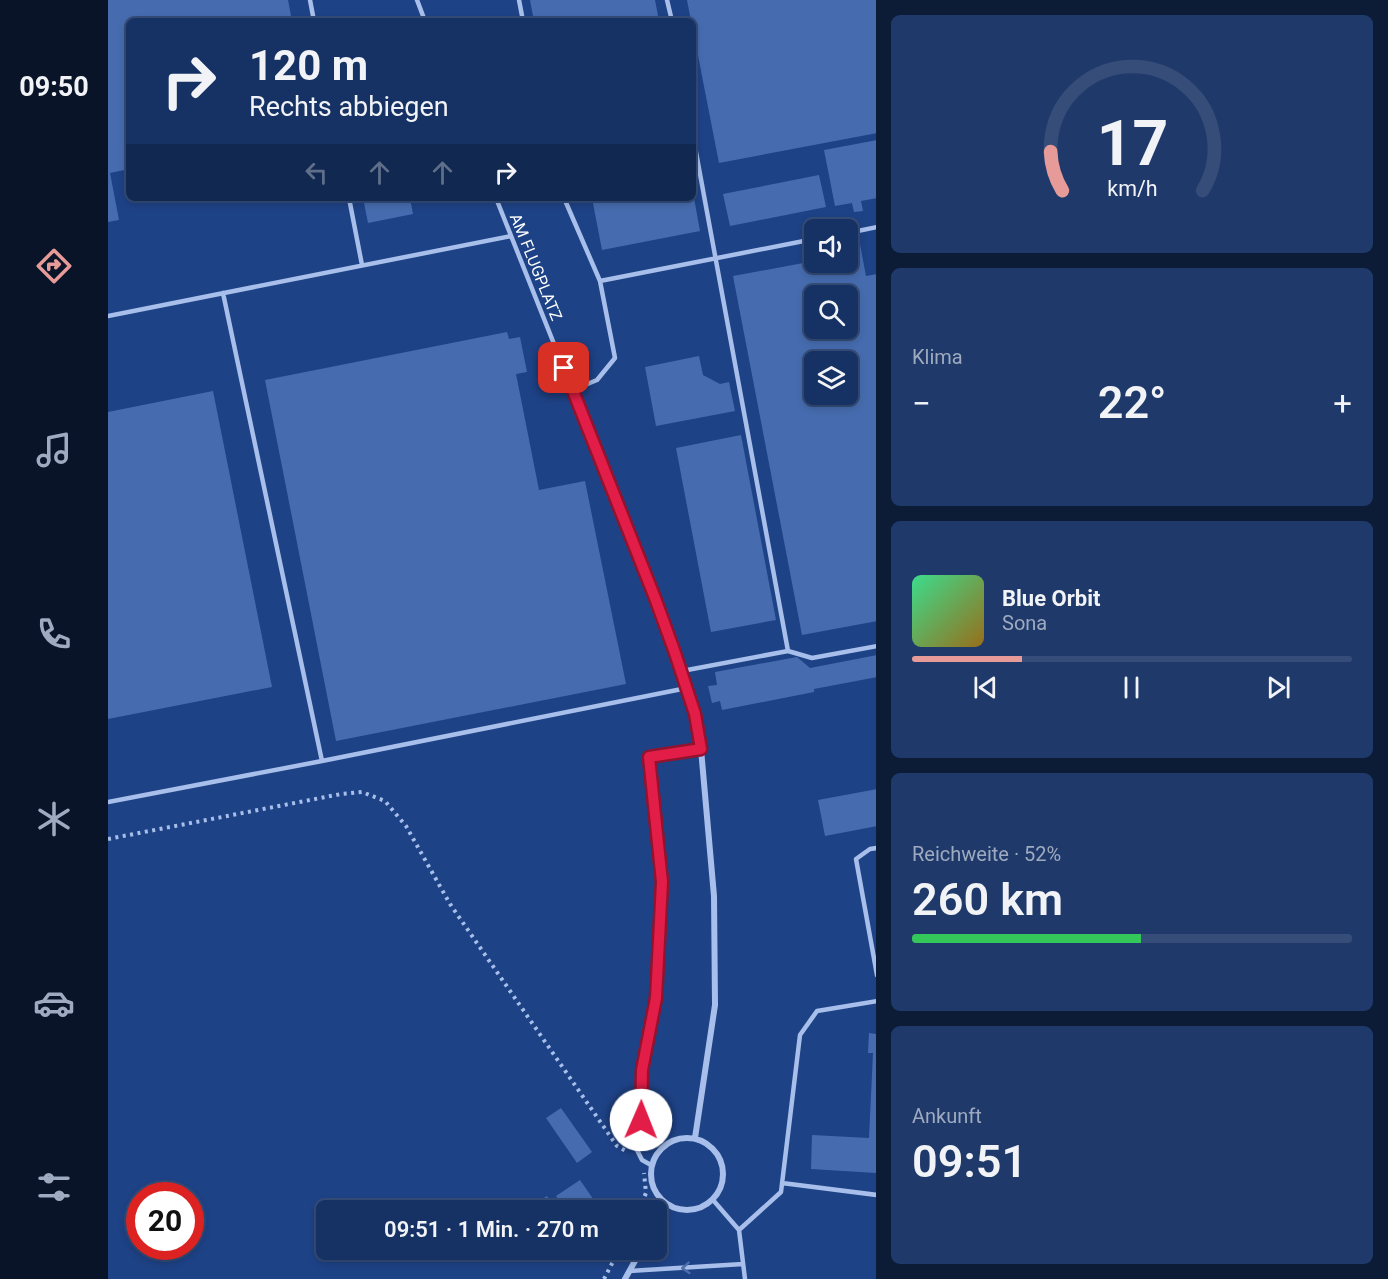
<!DOCTYPE html>
<html lang="de">
<head>
<meta charset="utf-8">
<style>
	:root { --surface:#163264; --page:#1f3a6a; --text:#f1f3f6; --muted:#9eaabf; --line:#354d78; --accent:#e69b98 }
	body { margin:0; font-family:Roboto,sans-serif; background:var(--page); color:var(--text); height:100vh; display:flex; flex-direction:column; font-size:22px; white-space:nowrap }
	* { box-sizing:border-box; margin:0 }
	p { font-size:20px; color:var(--muted) }
	.icon { flex:none; width:33px; height:33px; fill:none; stroke:currentColor; stroke-width:2; stroke-linecap:round; stroke-linejoin:round }
	.map { position:relative; flex:1; overflow:hidden }
	.sheet { display:flex; flex-direction:column; gap:15px; padding:15px; background:#0c1c37; width:512px }
	.sheet>* { flex:none }
	.hud { position:absolute; left:18px; top:18px; width:570px; height:183px; border-radius:9px; box-shadow:0 3px 9px #0003,0 0 0 2px var(--line); background:#163264; color:var(--text); overflow:hidden }
	.tools { position:absolute; left:696px; top:219px; display:grid; gap:12px }
	.tools a { display:grid; place-items:center; width:54px; height:54px; border-radius:9px; background:var(--surface); box-shadow:0 3px 9px #0003,0 0 0 2px var(--line); font-size:30px }
	.speed { position:absolute; left:18px; top:1182px; display:flex; gap:12px; font-size:30px; font-weight:700; text-align:center }
	.speed>* { display:grid; place-content:center; width:78px; height:78px; border-radius:50%; background:var(--surface); box-shadow:0 3px 9px #0003,0 0 0 2px var(--line); line-height:1 }
	.speed .limit { border:9px solid #d22; background:#fff; color:#111 }
	.pin { position:absolute; display:grid; place-items:center; width:51px; height:51px; color:#fff; margin:-26px; border-radius:12px; box-shadow:0 3px 9px #0006 }
	.me { position:absolute; width:66px; margin:-33px; rotate:1deg; stroke-linejoin:round; filter:drop-shadow(0 0 4px #0008) }
	.turn { display:flex; align-items:center; gap:21px; height:126px; padding:0 24px; font-size:27px }
	.turn .icon { width:78px; height:78px; stroke-width:2.5 }
	.turn b { display:block; font-size:42px; line-height:51px }
	.lanes { display:flex; align-items:center; height:57px; padding:0 24px; background:#0003; justify-content:center; gap:30px; direction:ltr }
	.lanes .off { opacity:.35 }
	.big { font-size:45px; font-weight:600; line-height:1.1 }
	.sheet .tile { flex:1; display:flex; flex-direction:column; justify-content:center; gap:9px; min-width:0; padding:0 21px; border-radius:9px; background:var(--page) }
	.sheet .dial { align-items:center; gap:0 }
	.dial svg { height:156px; overflow:visible; fill:none; stroke:var(--line); stroke-width:7; stroke-linecap:round; text-anchor:middle }
	.dial text { fill:var(--text); stroke:none }
	.song { display:flex; align-items:center; gap:18px }
	.cover { width:72px; height:72px; border-radius:9px; background:linear-gradient(135deg,hsl(150 70% 55%),hsl(40 70% 35%)) }
	.played { height:6px; border-radius:3px; background:linear-gradient(90deg,var(--accent) 25%,var(--line) 25%) }
	.keys { display:flex; justify-content:space-around; direction:ltr }
	.heat { display:flex; justify-content:space-between; align-items:center; font-size:33px; direction:ltr }
	.charge { height:9px; border-radius:4px; background:linear-gradient(90deg,#34c759 52%,var(--line) 0) }
	.trip { position:absolute; left:208px; top:1200px; width:351px; height:60px; border-radius:9px; background:var(--surface); box-shadow:0 3px 9px #0003,0 0 0 2px var(--line); font-weight:600; line-height:60px; text-align:center }
	main { display:flex; flex:1; min-height:0 }
	.tabs { display:flex; flex-direction:column; width:108px; justify-content:space-around; align-items:center; background:#091428; color:var(--muted) }
	.tabs .icon { width:42px; height:42px }
	.tabs .active { color:var(--accent) }
	.tabs b { font-size:27px; color:var(--text) }
	.map>svg:first-child { display:block }
	.building { fill:#466caf; fill-rule:evenodd }
	.lines { fill:none; stroke-linecap:round; stroke-linejoin:round }
	.path { stroke:#a7bfea; stroke-width:4; stroke-dasharray:3 4.5; stroke-linecap:butt }
	.service { stroke:#a7bfea; stroke-width:4.5 }
	.minor { stroke:#a7bfea; stroke-width:6 }
	.oneway { stroke:#4e6ea9 }
	.route-casing { stroke:#92132f; stroke-width:15 }
	.route { stroke:#e11d48; stroke-width:10 }
	.labels { text-anchor:middle; dominant-baseline:central; stroke-width:6; stroke-linejoin:round; paint-order:stroke }
	.street-label { font-size:16px; fill:#fff; stroke:#1e4286 }
</style>
</head>
<body>
<main>
<nav class="tabs">
<b>09:50</b>
<svg class="icon active" aria-label="directions" viewBox="0 0 24 24"><path d="M12 3l9 9-9 9-9-9zM9 14v-3h6M13 9l2 2-2 2"/></svg>
<svg class="icon" aria-label="music" viewBox="0 0 24 24"><path d="M9 18V5l10-2v13"/><circle cx="6" cy="18" r="3"/><circle cx="16" cy="16" r="3"/></svg>
<svg class="icon" aria-label="phone" viewBox="0 0 24 24"><path d="M5 4h4l2 5-3 2q2 4 5 5l2-3 5 2v4C11 20 4 13 5 4z"/></svg>
<svg class="icon" aria-label="climate" viewBox="0 0 24 24"><path d="M12 3v18M4 7l16 10M4 17L20 7"/></svg>
<svg class="icon" aria-label="car" viewBox="0 0 24 24"><path d="M5 17H2v-5l4-1 3-4h7l3 4 3 1v5h-3M9 17h6M6 11h13"/><circle cx="7" cy="17" r="2"/><circle cx="17" cy="17" r="2"/></svg>
<svg class="icon" aria-label="filters" viewBox="0 0 24 24"><path d="M4 7h16M4 17h16"/><circle cx="9" cy="7" r="2"/><circle cx="15" cy="17" r="2"/></svg>
</nav>
<div class="map">
<svg width="769" height="1279" viewBox="0 0 769 1279">
	<rect width="100%" height="100%" fill="#1e4286"/>
	<!-- building -->
	<path class="building" d="M0,0h180l4,21h-163v148l-19,4 9,47 -11,2z
		M422,0h125l4,21h-125z
		M579,0h190v133l-158,30 -26,-133v-9h-2z
		M769,140v58l-16,3 2,10 -9,1 -2,-9 -17,3 -11,-56z
		M711,175l7,32 -96,19 -7,-32z
		M255,198h47l3,16 -45,9z
		M484,198h102l6,33 -98,19z
		M751,239l7,37 11,-2v347l-75,14 -69,-359 81,-15v1h34v-21zM706,296h34v32h-34zM706,362h34v32h-34z
		M399,332l2,7 11,-2 7,35 -11,2 23,116 46,-9 41,203 -290,57 -71,-361z
		M591,356l4,19 17,9 9,-2 6,29 -79,15 -11,-59z
		M105,391l59,296 -164,32v-307z
		M633,435l35,185 -65,12 -35,-184z
		M769,655v22l-63,12v3l-92,18 -2,-9 -8,2 -4,-17 9,-1 -2,-13 82,-15 13,11z
		M769,789v37l-52,10 -7,-36z
		M761,1033l8,1v139l-66,-4 1,-34 57,3 4,-85h-5z
		M453,1108l31,44 -15,11 -31,-45z
		M472,1180l18,26 -7,4h-66l22,-14 7,10 6,-4 -4,-6z
		M392,1250h18l-12,8z"/>
	<g class="lines">
		<!-- path -->
		<path class="path" d="M0,839l233,-45 21,-2 23,9 21,25 44,78 167,242 9,5
			M531,1210l7,-17 -2,-20
			M496,1279l15,-29"/>
		<!-- service -->
		<path class="service" d="M202,0l4,21
			M309,0l8,21
			M411,0l4,21
			M559,0l5,21
			M241,198l13,67
			M388,198l159,400 27,73 13,43
			M456,198l36,83
			M740,233l29,-6
			M115,293l99,468 365,-73
			M0,316l403,-80
			M465,390l24,-10 18,-22 -15,-77 214,-42
			M680,651l24,7 65,-12
			M574,671l106,-20 -95,-515
			M0,802l214,-41
			M769,848l-7,1 -14,10 21,116
			M543,1165l-9,-5 -6,-12 5,-28 1,-50 14,-72 6,-116 -13,-125 52,-8
			M674,1183l95,12
			M605,1200l26,30 6,49
			M631,1230l42,-38 19,-157 17,-24 60,-10
			M521,1271l114,-7"/>
		<!-- minor -->
		<path class="minor" d="M543 1174a36 36 0 1 1 72 0a36 36 0 1 1-72 0Z
			M587,1138l20,-133 -1,-109 -13,-147 -6,-35
			M549,1221l9,-16
			M517,1279l16,-29"/>
	</g>
	<!-- one-way arrows -->
	<defs><path id="oneway-chevron" d="M-2-3.5L2.5 0L-2 3.5" fill="none" stroke-width="1.6" stroke-linecap="round" stroke-linejoin="round" transform="scale(1.5)"/></defs>
	<use class="oneway" href="#oneway-chevron" transform="translate(578 1268) rotate(176)"/>
	<g class="lines">
		<!-- route casing -->
		<g class="route-casing">
			<path id="route" d="M456,368l91,230 20,55 20,61 6,35 -52,8 13,125 -6,116 -14,72 -1,50"/>
		</g>
		<!-- route -->
		<use href="#route" class="route"/>
	</g>
	<g class="labels">
		<!-- street labels -->
		<g class="street-label">
			<text transform="translate(428 267) rotate(68)">AM FLUGPLATZ</text>
		</g>
	</g>
</svg>
<div class="tools">
<a><svg class="icon" aria-label="sound" viewBox="0 0 24 24"><path d="M4 9h4l5-4v14l-5-4H4zM17 9q2 3 0 6"/></svg></a>
<a><svg class="icon" aria-label="search" viewBox="0 0 24 24"><circle cx="10" cy="10" r="6"/><path d="M15 15l6 6"/></svg></a>
<a><svg class="icon" aria-label="layers" viewBox="0 0 24 24"><path d="M12 4l9 5-9 5-9-5zM3 14l9 5 9-5"/></svg></a>
</div>
<div class="speed"><div class="limit">20</div></div>
<div class="pin" style="left:456px;top:368px;background:#d93025"><svg class="icon" aria-label="arrive" viewBox="0 0 24 24"><path d="M6 21V4h12l-3 4 3 4H6"/></svg></div>
<svg class="me" style="left:533px;top:1120px" viewBox="-20 -20 40 40"><circle r="19" fill="#fff"/><path d="M0-13L10 11 0 6-10 11z" fill="#e11d48"/></svg>
<div class="trip">09:51 · 1 Min. · 270 m</div>
<div class="hud">
<div class="turn"><svg class="icon" aria-label="right" viewBox="0 0 24 24"><path d="M7 20v-9h11M14 6l5 5-5 5"/></svg><div><b>120 m</b>Rechts abbiegen</div></div>
<div class="lanes"><svg class="icon off" aria-label="left" viewBox="0 0 24 24"><path d="M17 20v-9H6M10 6l-5 5 5 5"/></svg><svg class="icon off" aria-label="ahead" viewBox="0 0 24 24"><path d="M12 20V5M6 11l6-6 6 6"/></svg><svg class="icon off" aria-label="ahead" viewBox="0 0 24 24"><path d="M12 20V5M6 11l6-6 6 6"/></svg><svg class="icon" aria-label="right" viewBox="0 0 24 24"><path d="M7 20v-9h11M14 6l5 5-5 5"/></svg></div>
</div>
</div>
<section class="sheet">
<div class="tile dial"><svg viewBox="0 0 100 80">
<path d="M14 69A42 42 0 1 1 86 69"/>
<path d="M14 69A42 42 0 0 1 8 49" stroke="#e69b98"/>
<text x="50" y="56" font-size="32" font-weight="700">17</text>
<text x="50" y="72" font-size="11">km/h</text>
</svg></div>
<div class="tile"><p>Klima</p>
<div class="heat"><a>−</a><b class="big">22°</b><a>+</a></div>
</div>
<div class="tile">
<div class="song"><i class="cover"></i><div><b>Blue Orbit</b><p>Sona</p></div></div>
<div class="played"></div>
<div class="keys"><svg class="icon" aria-label="previous" viewBox="0 0 24 24"><path d="M18 5L8 12l10 7zM5 5v14"/></svg><svg class="icon" aria-label="pause" viewBox="0 0 24 24"><path d="M8 5v14M16 5v14"/></svg><svg class="icon" aria-label="next" viewBox="0 0 24 24"><path d="M6 5l10 7-10 7zM19 5v14"/></svg></div>
</div>
<div class="tile"><p>Reichweite · 52%</p><b class="big">260 km</b><div class="charge"></div></div>
<div class="tile"><p>Ankunft</p><b class="big">09:51</b></div>
</section>
</main>
</body>
</html>
